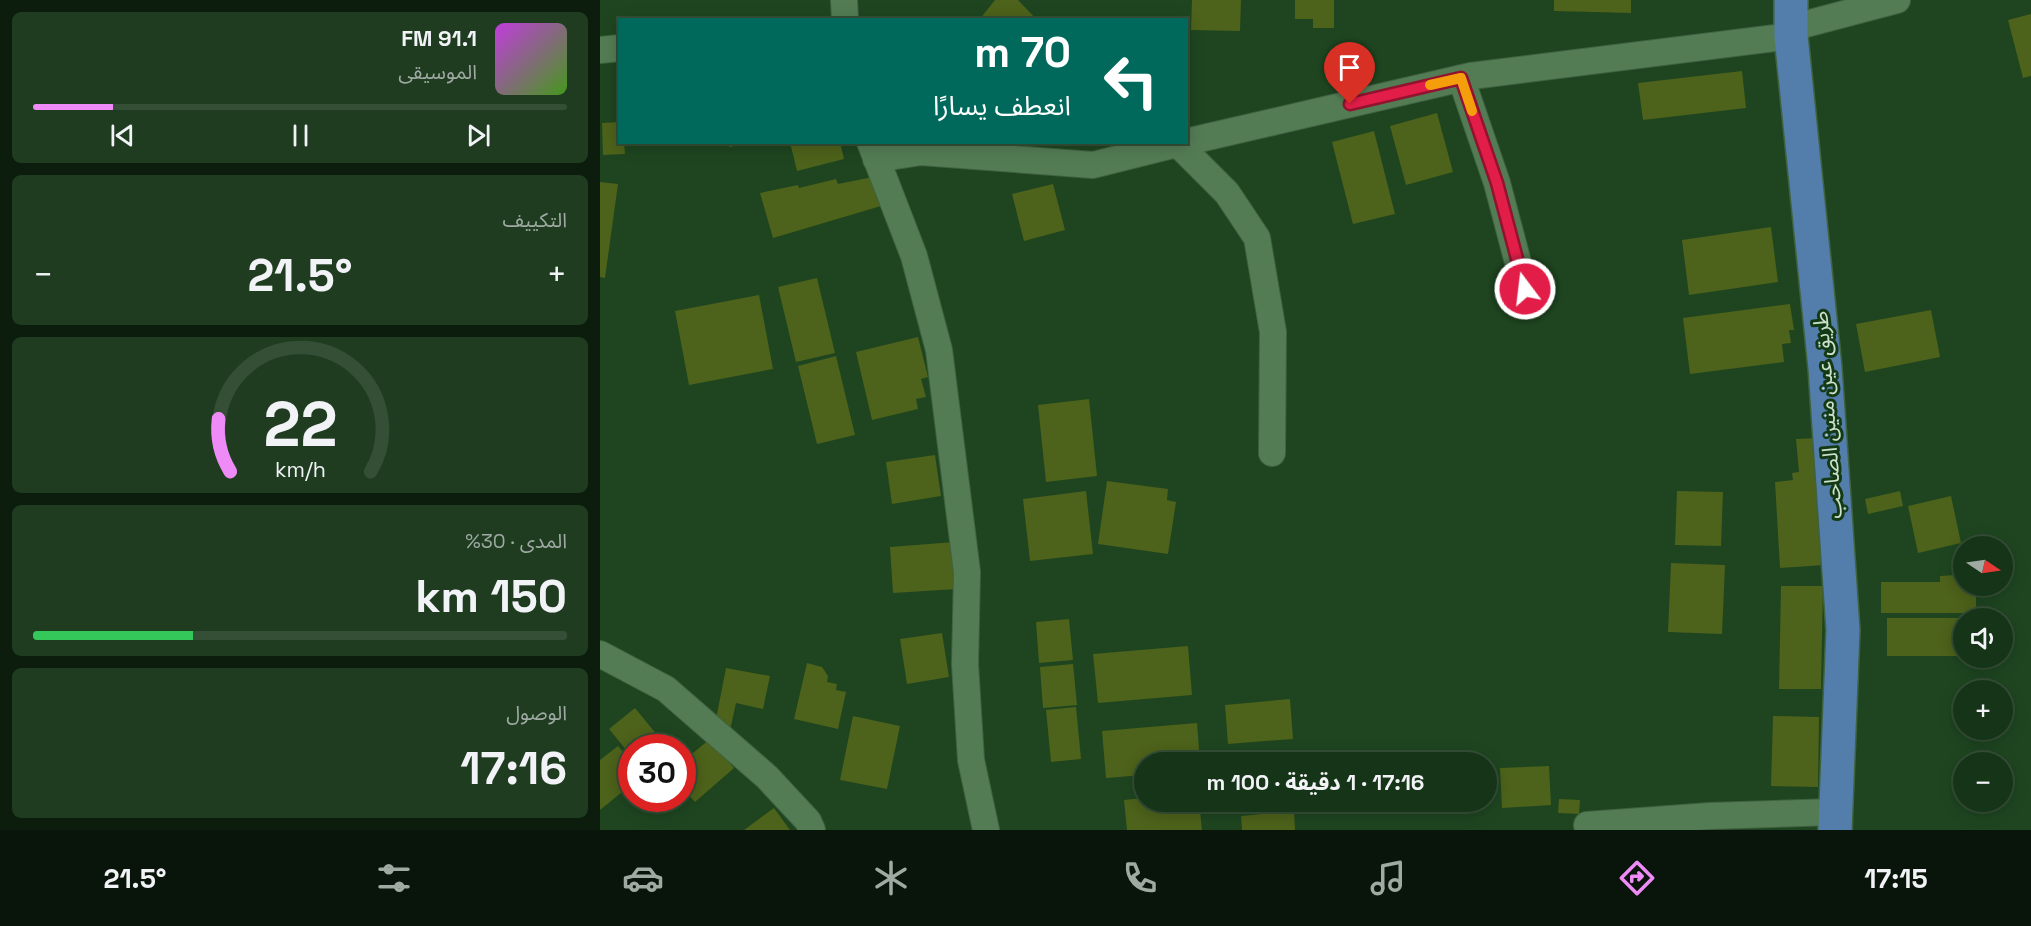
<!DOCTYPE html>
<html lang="ar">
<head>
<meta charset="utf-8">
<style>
	:root { --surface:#163418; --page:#1f3c21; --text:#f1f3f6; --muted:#9eaaa2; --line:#354f37; --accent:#ef8bf7 }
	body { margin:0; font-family:"Space Grotesk","Noto Sans Arabic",sans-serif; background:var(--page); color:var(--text); direction:rtl; height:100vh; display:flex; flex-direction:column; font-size:22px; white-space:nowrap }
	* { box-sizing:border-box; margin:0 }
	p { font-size:20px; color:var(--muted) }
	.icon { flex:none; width:33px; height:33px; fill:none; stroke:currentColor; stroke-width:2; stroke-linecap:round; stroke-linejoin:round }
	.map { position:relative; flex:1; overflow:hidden; direction:ltr }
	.side { display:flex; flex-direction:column; gap:12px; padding:12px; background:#0c1d0d; width:600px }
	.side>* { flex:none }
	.banner { position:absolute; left:18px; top:18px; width:570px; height:126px; border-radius:0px; box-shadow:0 3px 15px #0003,0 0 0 2px var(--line); direction:rtl; background:#00695c; color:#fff; overflow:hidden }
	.needle { width:39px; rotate:103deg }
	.buttons { position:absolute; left:1353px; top:536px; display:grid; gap:12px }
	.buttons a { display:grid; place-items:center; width:60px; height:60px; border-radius:50%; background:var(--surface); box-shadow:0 3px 15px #0003,0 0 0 2px var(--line); font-size:30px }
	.speed { position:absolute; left:18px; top:734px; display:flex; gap:12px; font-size:30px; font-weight:700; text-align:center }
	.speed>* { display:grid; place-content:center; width:78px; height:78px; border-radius:50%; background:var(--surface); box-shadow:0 3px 15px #0003,0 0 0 2px var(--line); line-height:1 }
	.speed .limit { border:9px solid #d22; background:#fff; color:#111 }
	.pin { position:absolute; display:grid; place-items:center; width:51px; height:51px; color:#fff; margin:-62px -26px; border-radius:50% 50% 50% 0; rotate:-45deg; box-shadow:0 0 6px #0007 }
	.pin .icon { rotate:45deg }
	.me { position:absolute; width:66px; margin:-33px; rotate:345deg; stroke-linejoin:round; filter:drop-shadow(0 0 4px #0008) }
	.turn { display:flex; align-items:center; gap:21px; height:126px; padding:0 18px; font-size:27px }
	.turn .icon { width:78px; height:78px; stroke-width:2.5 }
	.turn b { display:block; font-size:42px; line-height:51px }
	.big { font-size:45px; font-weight:700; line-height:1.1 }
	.side .card { flex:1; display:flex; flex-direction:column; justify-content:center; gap:9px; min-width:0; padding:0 21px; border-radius:9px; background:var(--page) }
	.side .dial { align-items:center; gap:0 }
	.dial svg { height:156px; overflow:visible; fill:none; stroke:var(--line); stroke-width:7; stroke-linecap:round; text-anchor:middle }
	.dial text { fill:var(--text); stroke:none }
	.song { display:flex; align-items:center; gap:18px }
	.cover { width:72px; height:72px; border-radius:9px; background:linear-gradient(135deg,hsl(290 70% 55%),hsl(100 70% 35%)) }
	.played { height:6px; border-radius:3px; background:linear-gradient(90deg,var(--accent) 15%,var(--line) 15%) }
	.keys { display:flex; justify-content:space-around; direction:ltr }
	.heat { display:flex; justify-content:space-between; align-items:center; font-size:33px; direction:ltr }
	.charge { height:9px; border-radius:4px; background:linear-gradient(90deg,#34c759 30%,var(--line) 0) }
	.trip { position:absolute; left:534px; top:752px; width:363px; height:60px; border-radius:30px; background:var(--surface); box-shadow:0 3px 15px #0003,0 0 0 2px var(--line); font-weight:700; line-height:60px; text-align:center; direction:rtl }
	.menu { display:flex; height:96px; justify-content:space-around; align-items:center; background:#09150a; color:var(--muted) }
	.menu .icon { width:42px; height:42px }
	.menu .selected { color:var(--accent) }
	.menu b { font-size:27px; color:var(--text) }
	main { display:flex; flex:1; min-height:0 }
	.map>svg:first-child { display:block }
	.building { fill:#4d621a }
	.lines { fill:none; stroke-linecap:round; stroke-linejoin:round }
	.minor-casing { stroke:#3f6241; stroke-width:28 }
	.major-casing { stroke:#3f6241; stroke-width:36 }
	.minor { stroke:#537c54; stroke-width:26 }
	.major { stroke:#537daa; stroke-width:33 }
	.route-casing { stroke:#92132f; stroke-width:15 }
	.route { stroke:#e11d48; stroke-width:10 }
	.slow { stroke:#f59e0b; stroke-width:10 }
	.labels { text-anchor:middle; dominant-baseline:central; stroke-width:6; stroke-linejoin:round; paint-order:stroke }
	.street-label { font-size:21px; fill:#cce1cb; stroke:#133a15 }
</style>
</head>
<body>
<main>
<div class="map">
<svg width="1431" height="830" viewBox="0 0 1431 830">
	<rect width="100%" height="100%" fill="#1e4520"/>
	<!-- building -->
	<path class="building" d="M395,0h23l19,20h-58z
		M592,0h49l-1,31 -49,-1z
		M695,0h39v28h-21v-9h-18z
		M954,0h77v13l-77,-2z
		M1431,14v62l-8,2 -15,-58z
		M1142,71l4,37 -103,12 -5,-37z
		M837,113l16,59 -47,13 -16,-59z
		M20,122v20h4l1,12 -22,1 -1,-32z
		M774,131l21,83 -42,10 -21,-82z
		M33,142h44v4h-44z
		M115,142h27v1l-11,4z
		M190,142h50l4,17 -47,12z
		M273,177l8,29 -108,32 -13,-45 38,-8 1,3 37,-9 2,5z
		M0,182l18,2 -13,94 -5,-1z
		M453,184l12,46 -41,11 -12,-47z
		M1171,227l7,55 -89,13 -7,-55z
		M217,278l18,75 -39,9 -18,-75z
		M159,295l14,74 -84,16 -14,-74z
		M1190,304l4,26h-5l2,13 -9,1 2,18 -94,12 -7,-56z
		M1331,310l9,47 -75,15 -9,-48z
		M318,337l10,40 -7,2 5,18 -10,2 2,10 -46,11 -16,-68z
		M236,356l19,79 -38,9 -19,-78z
		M489,399l8,77 -51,6 -8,-77z
		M1216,438l8,127 -44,3 -5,-86 18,-2 -1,-7 7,-1 -3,-33z
		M335,455l6,41 -49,8 -6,-42z
		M507,481l61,8 -1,11 9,2 -8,52 -70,-10z
		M486,491l7,63 -63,7 -7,-62z
		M1077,491l46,1 -2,54 -46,-1z
		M1300,491l3,15 -35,8 -3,-15z
		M1351,496l10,47 -43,10 -10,-47z
		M354,542l3,47 -64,4 -3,-46z
		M1071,563l54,2 -3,69 -54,-2z
		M1356,569h8v16h12v28h-95v-31h59v-6l16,-1z
		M1181,586h42l-2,103h-42z
		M1287,618h77v38h-77z
		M469,619l4,41 -34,3 -3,-41z
		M342,633l7,44 -42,7 -7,-45z
		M588,646l4,49 -94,8 -5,-49z
		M207,663l15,4 6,9 -1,6 10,2 -1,6 10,2 -8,37 -44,-10z
		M473,664l4,41 -34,3 -3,-41z
		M126,668l44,8 -7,33 -27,-6 -7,32 -14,-11z
		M690,699l3,40 -65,5 -3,-39z
		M476,707l5,52 -30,3 -5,-52z
		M35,708l32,39h-35v10l-23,-28z
		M253,716l47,10 -13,63 -47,-9z
		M1173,716l46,1 -1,70 -47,-1z
		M597,723l3,39h-56v13l-38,3 -4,-47z
		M110,739l24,29 -39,34 -13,-14v-26z
		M18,746l14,17v21l-32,26v-50z
		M949,766l2,39 -49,3 -2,-40z
		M544,798v3h55l3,29h-75l-3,-30z
		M959,799l21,1 -1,14 -21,-1z
		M174,808l16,22h-46z
		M694,811l1,19h-53l-1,-14z"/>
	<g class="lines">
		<!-- minor casing -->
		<g class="minor-casing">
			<path id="minor" d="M244,0l1,20
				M1191,28l106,-28
				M0,50l20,-2
				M861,78l36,105 28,106
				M270,142l44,114 25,94 28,222 -2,92 6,96 15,70
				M586,142l285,-66 320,-40
				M578,144l49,49 30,45 16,94 -1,121
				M276,159l45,-7 172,13 92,-23
				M0,654l66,35 101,88 41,44 4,9
				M987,825l123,-9 125,-4"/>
		</g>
		<!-- major casing -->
		<g class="major-casing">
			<path id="major" d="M1191,0v36l34,332 18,262 -8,200"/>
		</g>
		<!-- minor -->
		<use href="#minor" class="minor"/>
		<!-- major -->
		<use href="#major" class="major"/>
	</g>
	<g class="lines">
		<!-- route casing -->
		<g class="route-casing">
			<path id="route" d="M750,104l111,-26 36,105 28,106"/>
		</g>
		<!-- route -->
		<use href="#route" class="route"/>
		<!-- slow -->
		<path class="slow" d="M830,85l31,-7 11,33"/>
	</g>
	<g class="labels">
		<!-- street labels -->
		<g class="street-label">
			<text transform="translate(1227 415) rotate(-94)">طريق عين منين الصاحب</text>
		</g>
	</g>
</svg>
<div class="buttons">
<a><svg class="needle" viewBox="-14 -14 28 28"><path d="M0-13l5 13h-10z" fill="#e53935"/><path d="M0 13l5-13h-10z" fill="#9eaaa2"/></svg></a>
<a><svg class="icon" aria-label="sound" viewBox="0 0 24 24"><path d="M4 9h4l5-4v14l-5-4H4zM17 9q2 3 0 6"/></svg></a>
<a>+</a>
<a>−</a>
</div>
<div class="speed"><div class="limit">30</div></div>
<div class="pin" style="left:750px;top:104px;background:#d93025"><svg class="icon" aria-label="arrive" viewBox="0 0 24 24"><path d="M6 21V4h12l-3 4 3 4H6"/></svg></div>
<svg class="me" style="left:925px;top:289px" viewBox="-20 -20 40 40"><circle r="17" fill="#e11d48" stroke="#fff" stroke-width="3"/><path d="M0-11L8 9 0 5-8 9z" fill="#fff"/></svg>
<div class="trip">17:16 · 1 دقيقة · 100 m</div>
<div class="banner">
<div class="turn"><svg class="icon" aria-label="left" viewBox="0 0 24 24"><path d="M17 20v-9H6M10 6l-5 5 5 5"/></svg><div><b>70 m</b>انعطف يسارًا</div></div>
</div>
</div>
<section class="side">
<div class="card">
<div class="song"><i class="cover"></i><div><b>91.1 FM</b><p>الموسيقى</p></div></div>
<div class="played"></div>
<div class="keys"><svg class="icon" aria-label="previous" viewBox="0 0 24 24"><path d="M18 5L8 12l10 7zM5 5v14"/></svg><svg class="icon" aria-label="pause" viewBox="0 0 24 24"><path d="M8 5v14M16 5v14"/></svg><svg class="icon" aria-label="next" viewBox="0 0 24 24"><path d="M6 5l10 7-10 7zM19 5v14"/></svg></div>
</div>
<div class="card"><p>التكييف</p>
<div class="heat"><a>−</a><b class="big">21.5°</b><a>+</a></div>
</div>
<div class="card dial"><svg viewBox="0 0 100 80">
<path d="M14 69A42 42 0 1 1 86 69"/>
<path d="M14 69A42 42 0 0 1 8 42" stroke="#ef8bf7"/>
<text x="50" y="56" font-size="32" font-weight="700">22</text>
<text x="50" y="72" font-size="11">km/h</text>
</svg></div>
<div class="card"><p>المدى · 30%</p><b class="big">150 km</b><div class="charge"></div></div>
<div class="card"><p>الوصول</p><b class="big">17:16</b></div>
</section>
</main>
<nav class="menu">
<b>17:15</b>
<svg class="icon selected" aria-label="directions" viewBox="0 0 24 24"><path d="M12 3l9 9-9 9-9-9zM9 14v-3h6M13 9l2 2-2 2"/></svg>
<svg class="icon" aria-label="music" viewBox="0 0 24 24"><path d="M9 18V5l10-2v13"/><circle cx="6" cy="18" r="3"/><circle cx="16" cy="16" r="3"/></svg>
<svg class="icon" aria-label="phone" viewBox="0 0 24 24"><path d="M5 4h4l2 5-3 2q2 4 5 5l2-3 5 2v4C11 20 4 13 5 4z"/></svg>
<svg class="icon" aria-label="climate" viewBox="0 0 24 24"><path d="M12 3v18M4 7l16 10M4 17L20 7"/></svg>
<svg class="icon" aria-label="car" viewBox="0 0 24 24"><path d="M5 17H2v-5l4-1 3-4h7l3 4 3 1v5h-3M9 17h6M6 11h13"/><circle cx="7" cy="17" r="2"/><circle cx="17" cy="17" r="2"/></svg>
<svg class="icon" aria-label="filters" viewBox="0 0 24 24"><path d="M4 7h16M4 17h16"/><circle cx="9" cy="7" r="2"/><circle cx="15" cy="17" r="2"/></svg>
<b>21.5°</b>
</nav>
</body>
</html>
